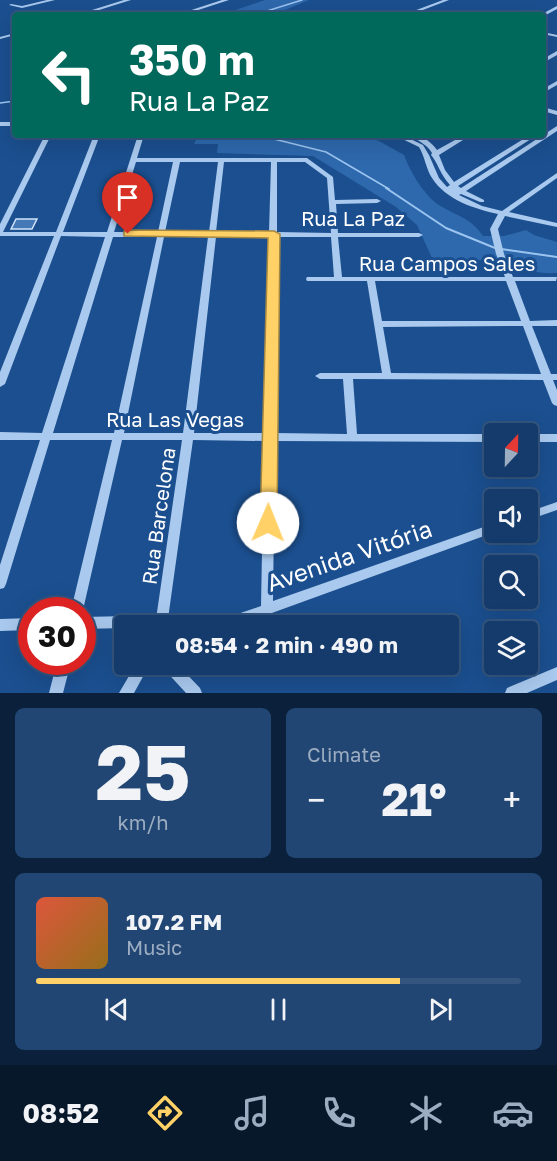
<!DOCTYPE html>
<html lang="en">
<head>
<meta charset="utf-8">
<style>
	:root { --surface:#143b6b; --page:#214673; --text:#f1f3f6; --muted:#9dadc1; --line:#33557e; --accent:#ffd166 }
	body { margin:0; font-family:"Golos Text",sans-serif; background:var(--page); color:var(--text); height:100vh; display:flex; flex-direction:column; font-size:22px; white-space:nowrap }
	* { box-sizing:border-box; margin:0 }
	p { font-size:20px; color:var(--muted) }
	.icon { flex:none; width:33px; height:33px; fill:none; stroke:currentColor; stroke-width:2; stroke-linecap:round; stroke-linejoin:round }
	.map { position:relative; height:693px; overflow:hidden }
	.side { display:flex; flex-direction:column; gap:15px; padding:15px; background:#0b203b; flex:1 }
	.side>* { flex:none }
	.banner { position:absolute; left:12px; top:12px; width:534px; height:126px; border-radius:6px; box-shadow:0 6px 24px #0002,0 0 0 2px var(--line); background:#00695c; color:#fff; overflow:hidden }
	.needle { width:39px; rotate:22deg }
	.tools { position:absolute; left:484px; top:423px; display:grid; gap:12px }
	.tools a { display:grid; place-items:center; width:54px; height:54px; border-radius:6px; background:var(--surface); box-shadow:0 6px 24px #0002,0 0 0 2px var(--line); font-size:30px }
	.speed { position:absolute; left:18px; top:597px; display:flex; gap:12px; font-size:30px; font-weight:700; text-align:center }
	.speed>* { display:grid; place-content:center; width:78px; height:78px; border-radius:50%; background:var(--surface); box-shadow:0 6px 24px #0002,0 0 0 2px var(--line); line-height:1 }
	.speed .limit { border:9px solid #d22; background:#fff; color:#111 }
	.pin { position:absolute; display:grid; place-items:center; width:51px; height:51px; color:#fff; margin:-62px -26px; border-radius:50% 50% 50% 0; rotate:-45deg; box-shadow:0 0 6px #0007 }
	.pin .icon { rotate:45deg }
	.me { position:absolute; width:66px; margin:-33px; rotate:1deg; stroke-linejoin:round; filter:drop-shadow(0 0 4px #0008) }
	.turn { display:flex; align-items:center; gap:21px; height:126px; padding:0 18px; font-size:27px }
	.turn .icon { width:78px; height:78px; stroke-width:2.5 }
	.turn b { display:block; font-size:42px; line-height:51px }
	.big { font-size:45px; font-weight:700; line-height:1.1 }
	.side .tile { flex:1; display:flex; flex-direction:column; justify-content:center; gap:9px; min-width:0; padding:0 21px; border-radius:9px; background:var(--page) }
	.side .dial { align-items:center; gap:0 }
	.dial b { font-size:78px; line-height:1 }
	.song { display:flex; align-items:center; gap:18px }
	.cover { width:72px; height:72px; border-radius:9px; background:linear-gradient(135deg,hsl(10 70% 55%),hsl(40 70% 35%)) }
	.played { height:6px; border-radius:3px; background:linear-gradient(90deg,var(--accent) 75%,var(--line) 75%) }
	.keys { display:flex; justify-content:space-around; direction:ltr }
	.heat { display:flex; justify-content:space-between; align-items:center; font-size:33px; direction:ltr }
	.side .tiles { flex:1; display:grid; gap:15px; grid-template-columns:1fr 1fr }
	.tile:last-child { grid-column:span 2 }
	.trip { position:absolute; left:114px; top:615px; width:345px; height:60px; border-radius:6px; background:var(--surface); box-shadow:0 6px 24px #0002,0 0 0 2px var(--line); font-weight:700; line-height:60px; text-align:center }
	.tabs { display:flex; height:96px; justify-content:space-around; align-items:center; background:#08182b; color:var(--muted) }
	.tabs .icon { width:42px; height:42px }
	.tabs .active { color:var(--accent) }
	.tabs b { font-size:27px; color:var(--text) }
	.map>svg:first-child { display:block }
	.green { fill:#2e69ad }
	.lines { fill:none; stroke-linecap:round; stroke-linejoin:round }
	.stream-far1 { stroke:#9cc4f0; stroke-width:1.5 }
	.stream { stroke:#9cc4f0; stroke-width:2 }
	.building { fill:#4478b7; stroke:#cfe3fa; stroke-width:1.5 }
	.minor { fill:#a9c9ee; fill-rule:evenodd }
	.route { fill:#ffd166; stroke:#a68842; stroke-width:1.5 }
	.labels { text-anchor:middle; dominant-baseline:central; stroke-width:6; stroke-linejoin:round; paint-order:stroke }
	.street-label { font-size:20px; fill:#fff; stroke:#1b4f8f }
	.near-street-label { font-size:24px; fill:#fff; stroke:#1b4f8f }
</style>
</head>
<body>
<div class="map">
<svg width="557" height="693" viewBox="0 0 557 693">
	<rect width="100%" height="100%" fill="#1b4f8f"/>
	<!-- green -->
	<path class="green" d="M265,0h44l-36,15h-52z
		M198,135h160l21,6 25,14c6,16 18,37 32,48 17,12 35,14 47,33h21l22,-6 8,5 23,7v31c-21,1 -27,-3 -45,-9 -15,-6 -36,-3 -52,-4l-3,6 -21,1 -19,-42 -21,-18 -83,-51 -96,-3 1,-9h-24z"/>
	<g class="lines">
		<!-- stream-far1 -->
		<path class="stream-far1" d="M254,15l48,-15
			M0,103l15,-2
			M258,135l68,17 63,37"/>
		<!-- stream -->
		<path class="stream" d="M386,188l60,40 49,20
			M501,249l56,8"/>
	</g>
	<!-- building -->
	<path class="building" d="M16,219h21l-5,10h-21z"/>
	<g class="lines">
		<!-- minor -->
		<path class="minor" d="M47,0h8l-33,8 -13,-3 2,-1 11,2z
			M124,0h7l-48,15h-7z
			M222,0h7l-46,15h-7z
			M443,0h6l-34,13 -4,-1z
			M557,6v3l-13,7 -4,-1z
			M543,32l14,3v2l-14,-3z
			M15,33v2l-15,4v-2z
			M557,51v4l-14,8v-4z
			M557,81v4l-14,8v-4z
			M543,107l14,4v4l-14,-4z
			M0,122h15v4h-15z
			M557,126v5l-91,60 18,9v2h-4l-19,-8 -2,1 23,11 20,5 55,-38v5l-48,34 48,11v4l-52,-11 -7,13 6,25 9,23h44l-1,4h-41l15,40 27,-1v6h-25l19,48h6v6h-4l4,10v16l-3,-1 -2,-2 -9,-23 -190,-1 4,55h138v8l-220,-1 -2,160 222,-78v9l-259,94h-23l1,-4 47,-16 3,-165 -71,-1 -26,186h-12l27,-186h-60l-39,170 -1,2 -11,-2 41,-170h-62l-44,144 -2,4 -4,1v-24l40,-125h-40v-8l42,1 63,-196 -44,-1 -56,148 -5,3v-15l54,-136h-54v-12l45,-89h6l-48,97h53l38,-97h6l-37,97h44l31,-97h6l-7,23h170l26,19 2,23 42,-1 4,2 -4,2 -41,1 2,29h81l4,2 -4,2h-81l4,40h163l-9,-23 -6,-25 8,-15c-23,-5 -52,-14 -66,-36 -6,-9 -7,-21 -13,-31l-25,-12h8l21,10 6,10 10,23 8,9 3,-2c-9,-9 -13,-24 -19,-30l1,-2c-4,-7 -11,-11 -18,-15v-2c9,-1 18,7 23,14l27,-15h7l-32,20 6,15 9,12 76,-47h7l-79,51 3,2zM136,162h37l-15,70h-44zM180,162h38l-9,70h-44zM224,162h47l-2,70h-53zM277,162h28l22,16 4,55 -54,-1zM113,237h44l-43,196h-61zM164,237h44l-25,196h-59zM216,237h53l-4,196h-71zM277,237h54l3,40h-27l-1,2 1,2h60l15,92h-62l-5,3 5,3h23l4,55 -72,-1zM375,281h131l15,40h-139zM523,326l18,48 -150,-1 -8,-46z
			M528,434h29v8h-29z
			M557,502v8l-29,10v-8z
			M129,616l20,6 1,4h-26v2l-42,1v-12z
			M32,618v12l-32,1v-12z
			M57,662h14l-8,31h-14z
			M136,664h14l-16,29h-15z
			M162,664h15l23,24 2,5h-16l-23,-25z
			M557,667v13l-30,13h-22l2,-5z"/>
	</g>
	<!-- route -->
	<path class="route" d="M128,230l146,1 6,3 -3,289 -3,5 -6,2 -6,-2 -2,-5 8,-285 -144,-2v-5z"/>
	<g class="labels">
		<!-- street labels -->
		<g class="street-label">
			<text x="353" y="218">Rua La Paz</text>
			<text x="447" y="263">Rua Campos Sales</text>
			<text x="175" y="419">Rua Las Vegas</text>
			<text transform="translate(158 516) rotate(-82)">Rua Barcelona</text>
		</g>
		<!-- near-street labels -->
		<g class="near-street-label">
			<text transform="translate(349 555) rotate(-19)">Avenida Vitória</text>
		</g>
	</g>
</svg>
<div class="tools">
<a><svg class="needle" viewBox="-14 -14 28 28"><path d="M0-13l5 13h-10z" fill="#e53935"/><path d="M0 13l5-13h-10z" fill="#9dadc1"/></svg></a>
<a><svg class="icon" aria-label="sound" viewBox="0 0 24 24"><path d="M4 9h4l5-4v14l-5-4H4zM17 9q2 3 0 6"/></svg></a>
<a><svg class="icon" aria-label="search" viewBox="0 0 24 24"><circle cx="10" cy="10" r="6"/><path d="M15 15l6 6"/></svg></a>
<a><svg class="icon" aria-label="layers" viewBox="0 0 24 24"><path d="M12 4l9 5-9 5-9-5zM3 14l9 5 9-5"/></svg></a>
</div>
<div class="speed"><div class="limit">30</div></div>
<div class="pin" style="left:128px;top:234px;background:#d93025"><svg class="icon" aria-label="arrive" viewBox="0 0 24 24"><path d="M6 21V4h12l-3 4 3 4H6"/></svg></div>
<svg class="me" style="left:268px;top:523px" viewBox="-20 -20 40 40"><circle r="19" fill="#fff"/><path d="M0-13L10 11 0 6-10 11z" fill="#ffd166"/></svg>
<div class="trip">08:54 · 2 min · 490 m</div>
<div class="banner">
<div class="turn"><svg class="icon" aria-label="left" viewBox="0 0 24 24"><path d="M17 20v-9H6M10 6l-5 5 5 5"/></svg><div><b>350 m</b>Rua La Paz</div></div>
</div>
</div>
<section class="side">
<div class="tiles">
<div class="tile dial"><b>25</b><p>km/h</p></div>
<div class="tile"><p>Climate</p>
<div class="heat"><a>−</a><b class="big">21°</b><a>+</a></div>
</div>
<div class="tile">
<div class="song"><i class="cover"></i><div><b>107.2 FM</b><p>Music</p></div></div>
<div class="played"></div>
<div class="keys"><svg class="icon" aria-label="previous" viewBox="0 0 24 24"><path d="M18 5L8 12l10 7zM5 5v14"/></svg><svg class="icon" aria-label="pause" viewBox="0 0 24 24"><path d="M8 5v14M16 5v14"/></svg><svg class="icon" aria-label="next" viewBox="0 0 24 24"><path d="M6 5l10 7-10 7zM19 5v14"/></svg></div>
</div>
</div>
</section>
<nav class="tabs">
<b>08:52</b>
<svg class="icon active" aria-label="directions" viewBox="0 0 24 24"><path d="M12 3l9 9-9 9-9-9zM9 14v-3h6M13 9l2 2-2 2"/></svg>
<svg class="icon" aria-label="music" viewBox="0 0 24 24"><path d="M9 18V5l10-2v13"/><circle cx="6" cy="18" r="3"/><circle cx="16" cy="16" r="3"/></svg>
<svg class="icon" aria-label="phone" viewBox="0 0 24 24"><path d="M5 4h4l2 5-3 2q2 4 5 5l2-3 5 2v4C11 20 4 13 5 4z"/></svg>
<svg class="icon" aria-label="climate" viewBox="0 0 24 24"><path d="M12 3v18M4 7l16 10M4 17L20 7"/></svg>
<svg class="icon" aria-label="car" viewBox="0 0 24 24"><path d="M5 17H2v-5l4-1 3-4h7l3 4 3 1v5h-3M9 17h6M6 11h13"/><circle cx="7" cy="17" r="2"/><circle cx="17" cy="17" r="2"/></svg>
</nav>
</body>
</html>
